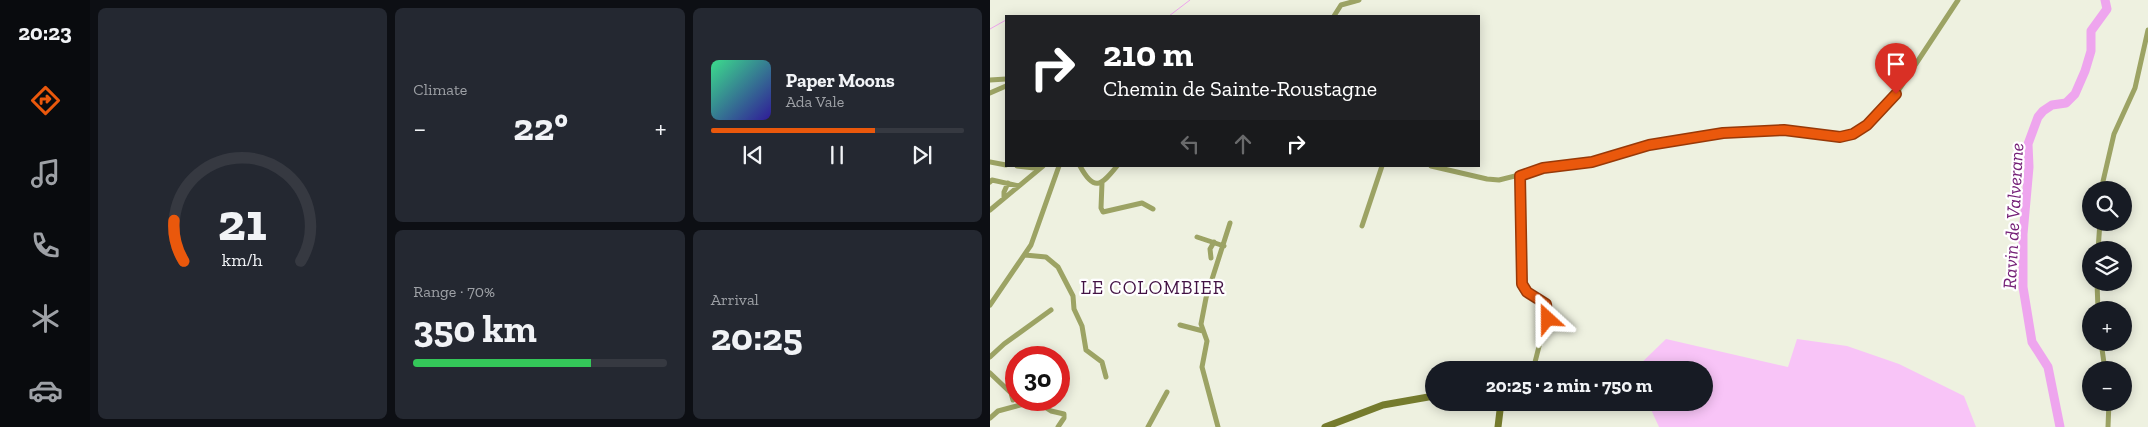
<!DOCTYPE html>
<html lang="en">
<head>
<meta charset="utf-8">
<style>
	:root { --surface:#171b24; --page:#242831; --text:#f1f3f6; --muted:#9ea1a6; --line:#363941; --accent:#ea580c }
	body { margin:0; font-family:"Zilla Slab",serif; background:var(--page); color:var(--text); height:100vh; display:flex; flex-direction:column; font-size:19px; white-space:nowrap }
	* { box-sizing:border-box; margin:0 }
	p { font-size:16px; color:var(--muted) }
	.icon { flex:none; width:28px; height:28px; fill:none; stroke:currentColor; stroke-width:2; stroke-linecap:round; stroke-linejoin:round }
	.map { position:relative; flex:1; overflow:hidden }
	.side { display:flex; flex-direction:column; gap:8px; padding:8px; background:#0d0f14; width:900px }
	.side>* { flex:none }
	.hud { position:absolute; left:15px; top:15px; width:475px; height:152px; border-radius:0px; box-shadow:0 2px 12px #0003; background:#202124; color:#fff; overflow:hidden }
	.fabs { position:absolute; left:1092px; top:181px; display:grid; gap:10px }
	.fabs a { display:grid; place-items:center; width:50px; height:50px; border-radius:50%; background:var(--surface); box-shadow:0 2px 12px #0003; font-size:25px }
	.speed { position:absolute; left:15px; top:346px; display:flex; gap:10px; font-size:25px; font-weight:700; text-align:center }
	.speed>* { display:grid; place-content:center; width:65px; height:65px; border-radius:50%; background:var(--surface); box-shadow:0 2px 12px #0003; line-height:1 }
	.speed .limit { border:8px solid #d22; background:#fff; color:#111 }
	.pin { position:absolute; display:grid; place-items:center; width:42px; height:42px; color:#fff; margin:-51px -21px; border-radius:50% 50% 50% 0; rotate:-45deg; box-shadow:0 0 5px #0007 }
	.pin .icon { rotate:45deg }
	.me { position:absolute; width:55px; margin:-28px; rotate:336deg; stroke-linejoin:round; filter:drop-shadow(0 0 4px #0008) }
	.turn { display:flex; align-items:center; gap:18px; height:105px; padding:0 15px; font-size:22px }
	.turn .icon { width:65px; height:65px; stroke-width:2.5 }
	.turn b { display:block; font-size:35px; line-height:42px }
	.lanes { display:flex; align-items:center; height:48px; padding:0 15px; background:#0003; justify-content:center; gap:25px; direction:ltr }
	.lanes .off { opacity:.35 }
	.big { font-size:38px; font-weight:700; line-height:1.1 }
	.side .widget { flex:1; display:flex; flex-direction:column; justify-content:center; gap:8px; min-width:0; padding:0 18px; border-radius:8px; background:var(--page) }
	.side .dial { align-items:center; gap:0 }
	.dial svg { height:130px; overflow:visible; fill:none; stroke:var(--line); stroke-width:7; stroke-linecap:round; text-anchor:middle }
	.dial text { fill:var(--text); stroke:none }
	.song { display:flex; align-items:center; gap:15px }
	.cover { width:60px; height:60px; border-radius:8px; background:linear-gradient(135deg,hsl(150 70% 55%),hsl(250 70% 35%)) }
	.played { height:5px; border-radius:2px; background:linear-gradient(90deg,var(--accent) 65%,var(--line) 65%) }
	.keys { display:flex; justify-content:space-around; direction:ltr }
	.heat { display:flex; justify-content:space-between; align-items:center; font-size:28px; direction:ltr }
	.charge { height:8px; border-radius:4px; background:linear-gradient(90deg,#34c759 70%,var(--line) 0) }
	.side .tiles { flex:1; display:grid; gap:8px; grid-template-columns:repeat(3,1fr) }
	.widget:first-child { grid-row:span 2 }
	.trip { position:absolute; left:435px; top:361px; width:288px; height:50px; border-radius:25px; background:var(--surface); box-shadow:0 2px 12px #0003; font-weight:700; line-height:50px; text-align:center }
	main { display:flex; flex:1; min-height:0 }
	.dock { display:flex; flex-direction:column; width:90px; justify-content:space-around; align-items:center; background:#090b0e; color:var(--muted) }
	.dock .icon { width:35px; height:35px }
	.dock .current { color:var(--accent) }
	.dock b { font-size:22px; color:var(--text) }
	.map>svg:first-child { display:block }
	.green { fill:#f8c4f7 }
	.lines { fill:none; stroke-linecap:round; stroke-linejoin:round }
	.stream { stroke:#eea5ee; stroke-width:1 }
	.river { stroke:#eea5ee; stroke-width:9 }
	.street { stroke:#9ca364; stroke-width:5 }
	.secondary { stroke:#757b2d; stroke-width:7 }
	.route-casing { stroke:#983908; stroke-width:12 }
	.route { stroke:#ea580c; stroke-width:9 }
	.labels { text-anchor:middle; dominant-baseline:central; stroke-width:4.5; stroke-linejoin:round; paint-order:stroke }
	.water-label { font-size:19px; font-style:italic; fill:#752077; stroke:#fff }
	.neighbourhood-label { font-size:19px; letter-spacing:1px; fill:#421243; stroke:#fff }
</style>
</head>
<body>
<main>
<nav class="dock">
<b>20:23</b>
<svg class="icon current" aria-label="directions" viewBox="0 0 24 24"><path d="M12 3l9 9-9 9-9-9zM9 14v-3h6M13 9l2 2-2 2"/></svg>
<svg class="icon" aria-label="music" viewBox="0 0 24 24"><path d="M9 18V5l10-2v13"/><circle cx="6" cy="18" r="3"/><circle cx="16" cy="16" r="3"/></svg>
<svg class="icon" aria-label="phone" viewBox="0 0 24 24"><path d="M5 4h4l2 5-3 2q2 4 5 5l2-3 5 2v4C11 20 4 13 5 4z"/></svg>
<svg class="icon" aria-label="climate" viewBox="0 0 24 24"><path d="M12 3v18M4 7l16 10M4 17L20 7"/></svg>
<svg class="icon" aria-label="car" viewBox="0 0 24 24"><path d="M5 17H2v-5l4-1 3-4h7l3 4 3 1v5h-3M9 17h6M6 11h13"/><circle cx="7" cy="17" r="2"/><circle cx="17" cy="17" r="2"/></svg>
</nav>
<section class="side">
<div class="tiles">
<div class="widget dial"><svg viewBox="0 0 100 80">
<path d="M14 69A42 42 0 1 1 86 69"/>
<path d="M14 69A42 42 0 0 1 8 44" stroke="#ea580c"/>
<text x="50" y="56" font-size="32" font-weight="700">21</text>
<text x="50" y="72" font-size="11">km/h</text>
</svg></div>
<div class="widget"><p>Climate</p>
<div class="heat"><a>−</a><b class="big">22°</b><a>+</a></div>
</div>
<div class="widget">
<div class="song"><i class="cover"></i><div><b>Paper Moons</b><p>Ada Vale</p></div></div>
<div class="played"></div>
<div class="keys"><svg class="icon" aria-label="previous" viewBox="0 0 24 24"><path d="M18 5L8 12l10 7zM5 5v14"/></svg><svg class="icon" aria-label="pause" viewBox="0 0 24 24"><path d="M8 5v14M16 5v14"/></svg><svg class="icon" aria-label="next" viewBox="0 0 24 24"><path d="M6 5l10 7-10 7zM19 5v14"/></svg></div>
</div>
<div class="widget"><p>Range · 70%</p><b class="big">350 km</b><div class="charge"></div></div>
<div class="widget"><p>Arrival</p><b class="big">20:25</b></div>
</div>
</section>
<div class="map">
<svg width="1158" height="427" viewBox="0 0 1158 427">
	<rect width="100%" height="100%" fill="#eef1e0"/>
	<!-- green -->
	<path class="green" d="M676,339l122,28 9,-28 50,7 52,18 65,32 12,31h-317l-11,-24 56,-1v-32h-70z"/>
	<g class="lines">
		<!-- stream -->
		<path class="stream" d="M179,16l21,-16
			M0,29l16,-9"/>
		<!-- river -->
		<path class="river" d="M1070,427l-12,-60 -16,-25 -9,-55v-53l6,-67 -1,-23 10,-27 5,-6 9,-6 14,-2 9,-9 10,-23 6,-20v-20l16,-22 -2,-9"/>
		<!-- street -->
		<path class="street" d="M344,16l7,-11 18,-5
			M0,80l16,-1
			M0,93l16,-7
			M0,162l16,3
			M27,166l17,2 4,2
			M90,166c14,26 21,20 37,0
			M441,166l56,13 12,1 44,-11 49,-7 57,-17 74,-12 61,-3 56,7 13,-3 14,-9 29,-31 62,-94
			M530,176l2,108c6,13 23,12 26,27l-15,59
			M0,182l2,-2 27,6
			M112,183l-1,25 2,4 39,-9 11,6
			M1111,190l13,-56 21,-46 13,-58
			M14,198v-6l4,-9
			M0,210l53,-44
			M372,226l20,-60
			M207,237l27,9
			M1108,250l2,-28
			M35,255l21,2 12,10 15,29 1,13 8,17 4,24 16,12 4,15
			M221,258l-1,-9 4,-7
			M1107,282l1,28
			M0,305l41,-60 28,-79
			M190,325l23,6
			M1111,342l4,28
			M0,357l14,-13 47,-34
			M0,373l21,20 2,7
			M0,418l8,-7 37,-10 16,10 13,3v4l-6,9
			M158,427l19,-35
			M228,427l-16,-60 5,-26 -6,-17 5,-26 24,-75
			M1118,427l1,-25"/>
		<!-- secondary -->
		<path class="secondary" d="M335,427l58,-22 51,-9
			M508,427l3,-25"/>
	</g>
	<g class="lines">
		<!-- route casing -->
		<g class="route-casing">
			<path id="route" d="M558,319l-2,-15 -19,-12 -5,-8 -2,-108 23,-8 49,-6 57,-17 74,-12 61,-3 56,7 13,-3 14,-9 29,-31"/>
		</g>
		<!-- route -->
		<use href="#route" class="route"/>
	</g>
	<g class="labels">
		<!-- water labels -->
		<g class="water-label">
			<text transform="translate(1023 216) rotate(-87)">Ravin de Valverane</text>
		</g>
		<!-- neighbourhood labels -->
		<g class="neighbourhood-label">
			<text x="163" y="287">LE COLOMBIER</text>
		</g>
	</g>
</svg>
<div class="fabs">
<a><svg class="icon" aria-label="search" viewBox="0 0 24 24"><circle cx="10" cy="10" r="6"/><path d="M15 15l6 6"/></svg></a>
<a><svg class="icon" aria-label="layers" viewBox="0 0 24 24"><path d="M12 4l9 5-9 5-9-5zM3 14l9 5 9-5"/></svg></a>
<a>+</a>
<a>−</a>
</div>
<div class="speed"><div class="limit">30</div></div>
<div class="pin" style="left:906px;top:94px;background:#d93025"><svg class="icon" aria-label="arrive" viewBox="0 0 24 24"><path d="M6 21V4h12l-3 4 3 4H6"/></svg></div>
<svg class="me" style="left:558px;top:319px" viewBox="-20 -20 40 40"><path d="M0-17L14 15 0 8-14 15z" fill="#ea580c" stroke="#fff" stroke-width="4"/></svg>
<div class="trip">20:25 · 2 min · 750 m</div>
<div class="hud">
<div class="turn"><svg class="icon" aria-label="right" viewBox="0 0 24 24"><path d="M7 20v-9h11M14 6l5 5-5 5"/></svg><div><b>210 m</b>Chemin de Sainte-Roustagne</div></div>
<div class="lanes"><svg class="icon off" aria-label="left" viewBox="0 0 24 24"><path d="M17 20v-9H6M10 6l-5 5 5 5"/></svg><svg class="icon off" aria-label="ahead" viewBox="0 0 24 24"><path d="M12 20V5M6 11l6-6 6 6"/></svg><svg class="icon" aria-label="right" viewBox="0 0 24 24"><path d="M7 20v-9h11M14 6l5 5-5 5"/></svg></div>
</div>
</div>
</main>
</body>
</html>
